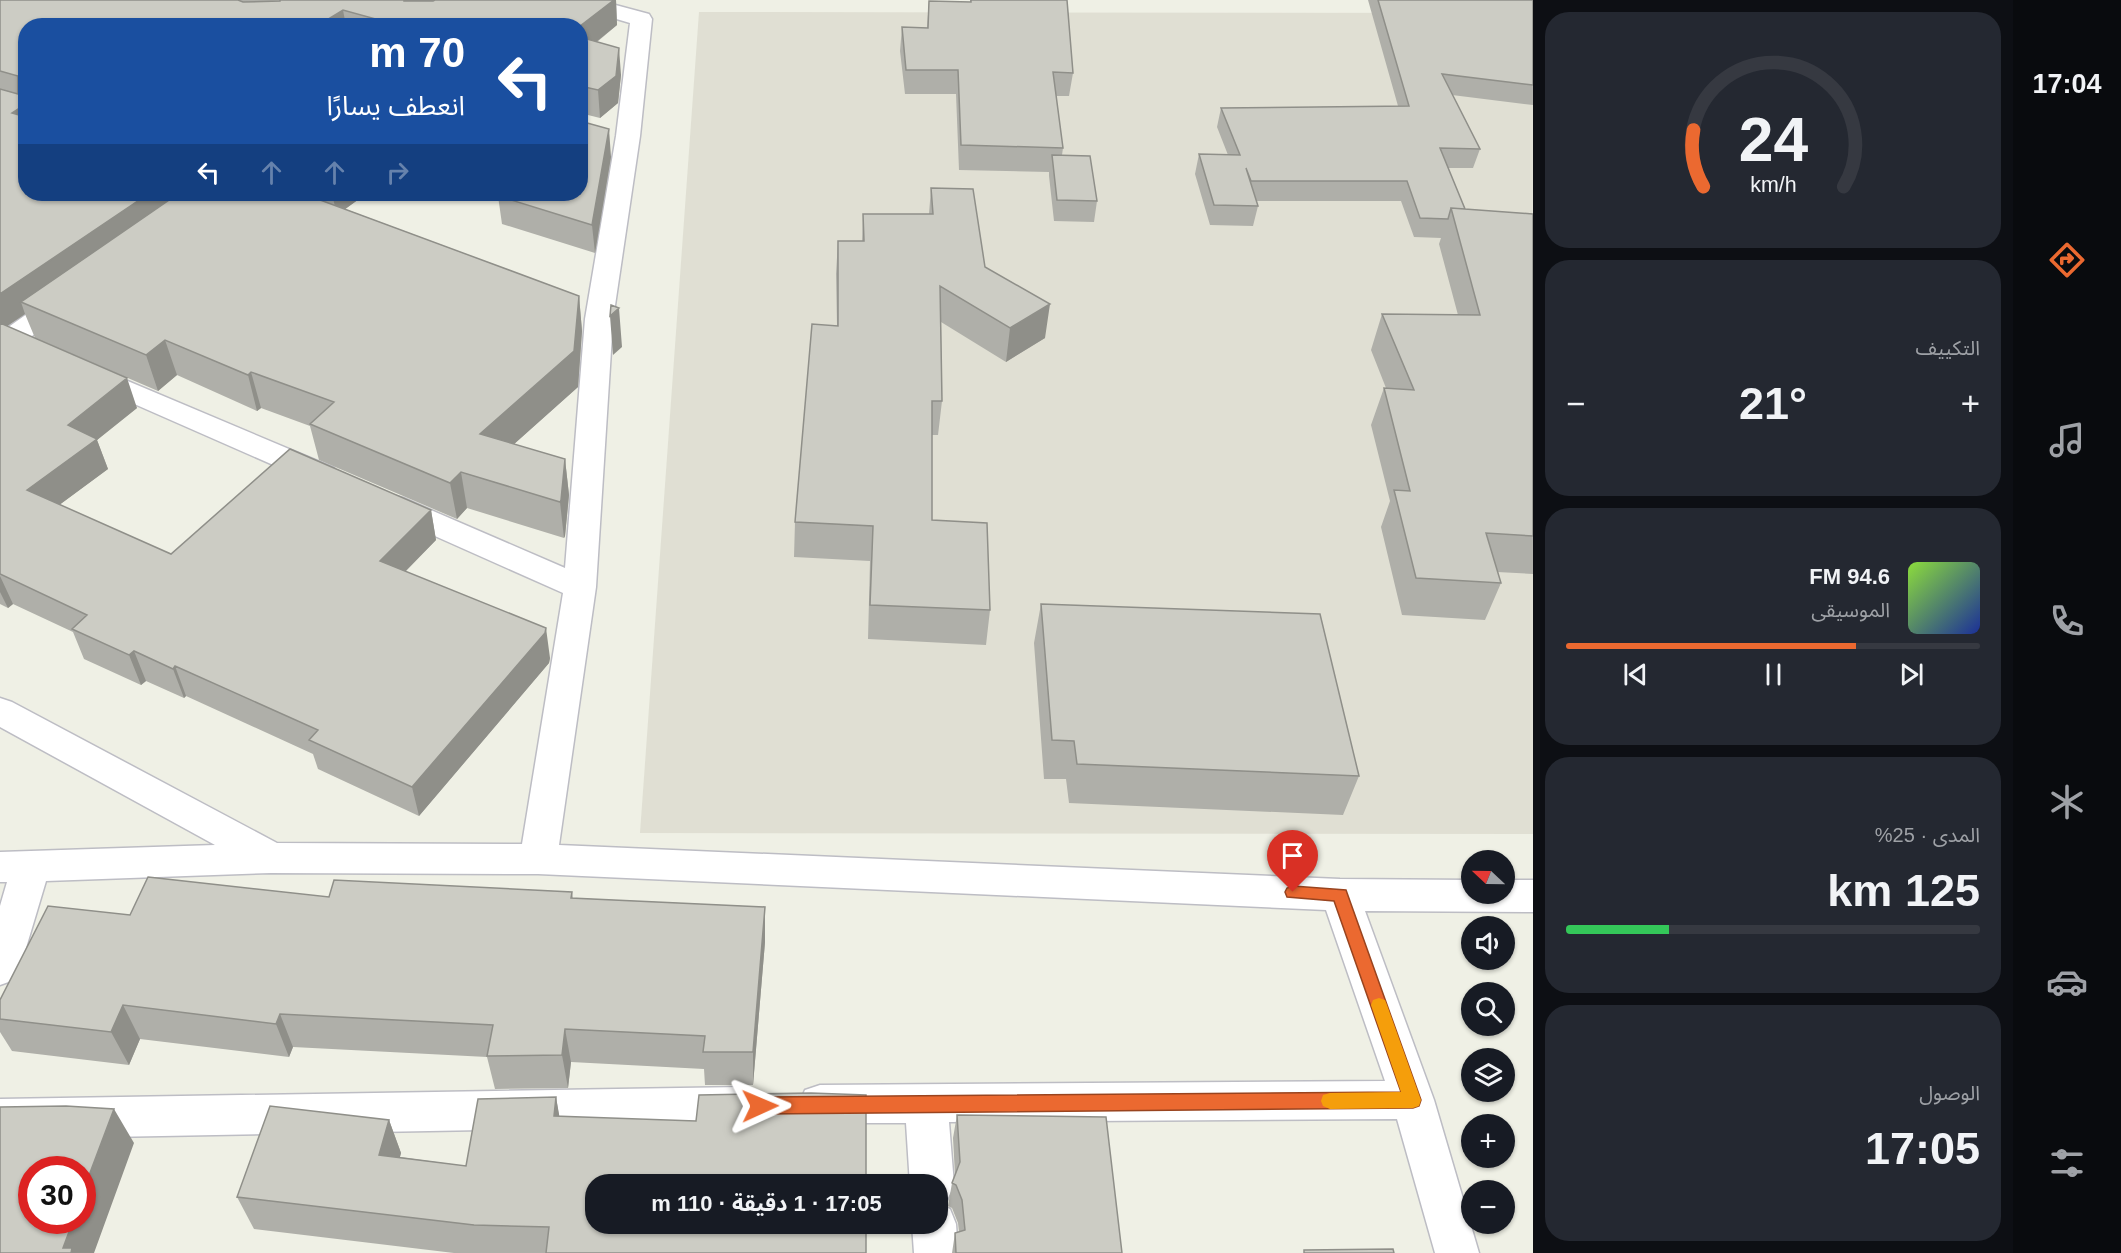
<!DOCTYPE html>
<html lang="ar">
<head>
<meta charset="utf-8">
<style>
	:root { --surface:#171b24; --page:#242831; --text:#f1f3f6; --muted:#9ea1a6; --line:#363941; --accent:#eb6930 }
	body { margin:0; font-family:Helvetica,"Noto Sans Arabic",sans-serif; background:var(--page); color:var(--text); direction:rtl; height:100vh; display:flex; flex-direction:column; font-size:22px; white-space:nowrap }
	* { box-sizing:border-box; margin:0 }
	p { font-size:20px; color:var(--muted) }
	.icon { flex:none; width:33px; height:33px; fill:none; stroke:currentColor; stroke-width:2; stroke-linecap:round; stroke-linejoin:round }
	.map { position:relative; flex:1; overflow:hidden; direction:ltr }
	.details { display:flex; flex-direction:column; gap:12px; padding:12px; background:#0d0f14; width:480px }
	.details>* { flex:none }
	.banner { position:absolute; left:18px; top:18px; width:570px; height:183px; border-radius:24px; box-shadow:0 2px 4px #0004; direction:rtl; background:#1a4fa0; color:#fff; overflow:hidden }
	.needle { width:39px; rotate:292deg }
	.controls { position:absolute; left:1461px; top:850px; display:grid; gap:12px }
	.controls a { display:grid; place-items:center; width:54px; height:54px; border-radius:50%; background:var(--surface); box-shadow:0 2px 4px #0004; font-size:30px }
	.speed { position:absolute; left:18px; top:1156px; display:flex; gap:12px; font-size:30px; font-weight:700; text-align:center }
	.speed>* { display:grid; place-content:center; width:78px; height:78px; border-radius:50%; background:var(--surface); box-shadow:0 2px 4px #0004; line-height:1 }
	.speed .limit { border:9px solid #d22; background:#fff; color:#111 }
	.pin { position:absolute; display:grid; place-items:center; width:51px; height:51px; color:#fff; margin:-62px -26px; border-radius:50% 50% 50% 0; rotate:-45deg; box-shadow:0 0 6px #0007 }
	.pin .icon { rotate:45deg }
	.me { position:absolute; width:66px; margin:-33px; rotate:89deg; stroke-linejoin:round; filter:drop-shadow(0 0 4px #0008) }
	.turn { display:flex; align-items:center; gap:21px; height:126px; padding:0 24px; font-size:27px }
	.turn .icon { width:78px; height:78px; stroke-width:2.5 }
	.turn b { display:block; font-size:42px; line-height:51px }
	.lanes { display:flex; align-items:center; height:57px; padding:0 24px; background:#0003; justify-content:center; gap:30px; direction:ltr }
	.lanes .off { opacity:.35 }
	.big { font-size:45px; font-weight:700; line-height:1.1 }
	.details .card { flex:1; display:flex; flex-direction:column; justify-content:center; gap:9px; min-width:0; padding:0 21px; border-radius:24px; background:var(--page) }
	.details .dial { align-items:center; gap:0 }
	.dial svg { height:156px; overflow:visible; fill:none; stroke:var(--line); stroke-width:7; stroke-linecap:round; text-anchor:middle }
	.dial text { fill:var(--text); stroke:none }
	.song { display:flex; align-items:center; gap:18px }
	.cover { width:72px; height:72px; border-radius:9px; background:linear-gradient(135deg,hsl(90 70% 55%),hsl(230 70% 35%)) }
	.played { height:6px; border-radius:3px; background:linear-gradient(90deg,var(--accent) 70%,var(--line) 70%) }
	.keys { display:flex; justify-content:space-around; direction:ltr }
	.heat { display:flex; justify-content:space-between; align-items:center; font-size:33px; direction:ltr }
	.charge { height:9px; border-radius:4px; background:linear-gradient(90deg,#34c759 25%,var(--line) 0) }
	.trip { position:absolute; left:585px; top:1174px; width:363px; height:60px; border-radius:24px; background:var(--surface); box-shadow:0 2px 4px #0004; font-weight:700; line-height:60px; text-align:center; direction:rtl }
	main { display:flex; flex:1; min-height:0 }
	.dock { display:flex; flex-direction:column; width:108px; justify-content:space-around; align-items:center; background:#090b0e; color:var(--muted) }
	.dock .icon { width:42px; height:42px }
	.dock .selected { color:var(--accent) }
	.dock b { font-size:27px; color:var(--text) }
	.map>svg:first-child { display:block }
	.education { fill:#e0dfd3 }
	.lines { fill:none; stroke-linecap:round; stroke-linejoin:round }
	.minor-casing { stroke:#bdbdc4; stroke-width:3 }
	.minor { fill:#fff; fill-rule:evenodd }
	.wall { fill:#afafa9 }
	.shaded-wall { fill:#8f8f89 }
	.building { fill:#ccccc4; stroke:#8f8f89; stroke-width:1.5 }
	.route { fill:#eb6930; stroke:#99441f; stroke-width:1.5 }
	.slow { fill:#f59e0b }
</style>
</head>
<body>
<main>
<nav class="dock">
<b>17:04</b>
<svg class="icon selected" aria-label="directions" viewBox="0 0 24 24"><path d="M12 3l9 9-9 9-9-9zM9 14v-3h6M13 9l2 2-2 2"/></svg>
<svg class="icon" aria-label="music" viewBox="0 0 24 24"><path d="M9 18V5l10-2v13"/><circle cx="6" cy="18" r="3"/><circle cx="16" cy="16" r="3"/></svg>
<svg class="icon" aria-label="phone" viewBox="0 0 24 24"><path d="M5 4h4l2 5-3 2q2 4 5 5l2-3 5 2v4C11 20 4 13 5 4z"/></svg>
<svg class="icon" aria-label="climate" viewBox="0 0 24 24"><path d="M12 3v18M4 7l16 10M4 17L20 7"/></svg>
<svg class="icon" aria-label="car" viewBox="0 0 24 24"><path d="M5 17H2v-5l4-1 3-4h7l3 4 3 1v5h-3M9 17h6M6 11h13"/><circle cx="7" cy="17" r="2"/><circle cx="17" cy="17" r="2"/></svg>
<svg class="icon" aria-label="filters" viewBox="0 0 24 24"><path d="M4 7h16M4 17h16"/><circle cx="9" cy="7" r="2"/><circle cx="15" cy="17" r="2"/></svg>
</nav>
<section class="details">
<div class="card dial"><svg viewBox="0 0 100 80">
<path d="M14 69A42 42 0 1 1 86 69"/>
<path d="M14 69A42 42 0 0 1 9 40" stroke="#eb6930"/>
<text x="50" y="56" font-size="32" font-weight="700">24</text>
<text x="50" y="72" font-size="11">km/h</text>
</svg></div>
<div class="card"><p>التكييف</p>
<div class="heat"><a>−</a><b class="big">21°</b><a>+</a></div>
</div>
<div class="card">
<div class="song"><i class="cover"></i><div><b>94.6 FM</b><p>الموسيقى</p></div></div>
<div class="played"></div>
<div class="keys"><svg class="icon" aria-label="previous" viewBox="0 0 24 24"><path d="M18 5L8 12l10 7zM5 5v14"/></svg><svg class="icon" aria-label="pause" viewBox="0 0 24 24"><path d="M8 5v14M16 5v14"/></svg><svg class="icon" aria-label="next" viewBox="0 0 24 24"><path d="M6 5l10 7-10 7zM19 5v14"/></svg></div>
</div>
<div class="card"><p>المدى · 25%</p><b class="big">125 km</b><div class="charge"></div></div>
<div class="card"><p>الوصول</p><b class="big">17:05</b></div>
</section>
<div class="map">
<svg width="1533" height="1253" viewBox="0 0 1533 1253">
	<rect width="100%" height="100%" fill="#eff0e5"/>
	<!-- education -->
	<path class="education" d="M699,12l834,1v821l-893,-1z"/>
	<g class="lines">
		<!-- minor casing -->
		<g class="minor-casing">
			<path id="minor" d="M562,0h35l52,14 3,5 -12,117 -27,183 -17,268 -37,258 781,34 132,1v14h32v-14h29v32l-168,-1 69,189 45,153h-44l-38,-134 -448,3 5,63 -7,15 -9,4v-19h-28l-4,-62h-86l-15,-5 -6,-14 6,-14 15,-5 565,-4 -59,-171 -788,-36 -267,-1 -225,8 -26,87 -6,12 -14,5v-79l7,-24h-7v-30l215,-7 -215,-118v-29l12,4 265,141 245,1 41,-251 -182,-81 -4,-7 4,-7 11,-3 11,3 162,70 20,-249 31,-183 14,-113 -64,-19z
				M67,290l9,2 4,6 -4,6 -66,48 -10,2v-21l58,-41z
				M92,366l242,102 4,7 -4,7 -11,3 -11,-3 -230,-101 -4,-6 4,-6z
				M742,1087l15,5 6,14 -6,14 -15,5 -742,14v-40z
				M938,1204l12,5 6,15 2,29h-44l-2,-29h26z"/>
		</g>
		<!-- minor -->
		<use href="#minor" class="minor"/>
	</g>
	<!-- wall -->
	<path class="wall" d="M0,0h616l1,25 -20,17 24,33 -3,28 -18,15 -20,-5v-87h-554v168h340l-21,15 234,87 3,35 -4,56 -64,57 51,15 4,36 -4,41 -1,2 -97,-30 -10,11 -138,-59 -9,-34 -49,-18 -4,3 -80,-36 -19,16 -123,-53 -10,-24 -18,12 130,82 -40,32 11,29 -49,36 112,49 260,-44 5,30 -30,31 144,87 -1,5 -130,153 -101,-47 -5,-15 -127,-58 -2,2 -38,-17 -5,4 -57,-26 -11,-27 -60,-28 -5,4 -8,-4z
		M970,0h97l6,73 -4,23h-13l7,52 -1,7 35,46 -3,21 -40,-1 -5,-45v-4l-90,-2 -3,-76h-51l-5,-43 2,-24 25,1 2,-27 41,1z
		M1368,0h165v105l-81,-10 28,54 -7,19h-25l17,41 68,5v360l-36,-2 4,11 -16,37 -83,-5 -21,-88 9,-26 -19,-76 13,-37h2l-15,-38 11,-36 76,1 -19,-71 2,-6 -27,-1 -13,-36h-145l2,5 -5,20 -43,-1 -15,-51 4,-20 29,1 -11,-28 4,-19 177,-2z
		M581,121l30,36 -16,96 -93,-29 -4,-28 82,-2z
		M931,188l54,79 60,71 -39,24 -65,-40 1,79 -4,34h-6v85l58,90 -4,35 -118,-6 2,-78 -76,-4 1,-35 42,-197 -1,-51 2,-33h24l1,-27h66z
		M1041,604l318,172 -16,39 -274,-12 -3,-24h-22l-10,-136z
		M572,892l1,6 192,9v35l-12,143h-48l-1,-16 -133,-7 -3,26 -73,1 -8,-32 -194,-10 -4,10 -149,-18 -11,26 -117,-14 -12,-19v-32l130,-85 199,-18z
		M556,1097l3,19 307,137h-412l-200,-24 -17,-32 152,-77 12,33 -1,4 66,9z
		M957,1115l165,138h-170l3,-20 4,-1 -1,-9 -6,-15 -4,-2 4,-23 3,-8 -2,-37z"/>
	<!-- shaded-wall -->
	<path class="shaded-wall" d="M404,0h39l-34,24z
		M614,0h2l1,25 -37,30v-29z
		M343,10l3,16h-29z
		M619,48l2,27 -3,28 -18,15 -2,-28z
		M26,104v34l-14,-25z
		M609,129l2,28 -16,96 -3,-28z
		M148,194h39l-166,108 4,12 -25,17v-37z
		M332,194h34l-29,21z
		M579,296l3,35 -4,56 -93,83 -5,-36z
		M1050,304l-5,34 -39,24 4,-34z
		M619,308l3,39 -9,8 -3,-39z
		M165,340l12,35 -19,16 -12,-36z
		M251,372l10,36 -4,3 -9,-36z
		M127,378l10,30 -40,32 11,29 -69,51 -12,-30 41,-65z
		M565,459l4,36 -4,41 -1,2 -4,-36z
		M461,472l6,36 -10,11 -7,-36z
		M431,510l5,30 -49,50 -7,-29z
		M0,576l13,28 -5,4 -8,-16z
		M546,628l4,30 -1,5 -130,153 -7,-29z
		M134,651l12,30 -5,4 -12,-30z
		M175,666l11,30 -2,2 -11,-29z
		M765,907v35l-12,143v-33z
		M123,1005l17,34 -11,26 -18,-33z
		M280,1014l13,33 -4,10 -13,-33z
		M565,1029l6,33 -3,26 -6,-33z
		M556,1097l6,34 -8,-15z
		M114,1109l20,34 -40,110h-27l-4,-5 10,-27h9v-27z
		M389,1120l12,33 -10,35 -12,-33z"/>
	<!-- building -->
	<path class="building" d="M0,0h238l5,2 37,-1v-1h124v1h29l2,-1h179l-34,26h-179l-58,-16 -26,16h-291v78l-14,9 14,4v77h122l-148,100v-205l18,5v-18l-18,-5z
		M971,0h96l6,73 -20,-1 10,76 -102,-3 -3,-75h-52l-4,-43 26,1 1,-27 42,1z
		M1378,0h155v85l-91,-11 38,75 -40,-1 25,61 -14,-1 -3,11 -28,-1 -13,-37h-156l-5,-13 12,38 -44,-1 -15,-51 41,1 -19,-47 188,-2z
		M580,37l39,11 -3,28 -18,14 -18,-4z
		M580,121l29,8 -17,96 -94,-29 3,-2h79z
		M1052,155l38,1 7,45 -40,-1z
		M931,188l42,1 12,78 65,37 -40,24 -70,-42 2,115h-10v119l55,3 3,87 -120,-5 3,-79 -78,-4 17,-198 26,2v-85h26l-1,-27h70z
		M178,194h126l275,102 -5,55 -94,83 85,25 -4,41 -1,2 -99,-30 -11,11 -140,-59 24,-22 -83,-30 -3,3 -83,-35 -19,15 -125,-53z
		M1451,208l82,6v322l-47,-3 15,50 -85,-5 -22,-88 16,1 -26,-103 30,2 -32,-76 98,1z
		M611,305l8,3 -9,8z
		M0,323l127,55 -59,47 29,14 -70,51 144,64 119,-105 141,61 -51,51 166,67 -1,5 -133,154 -103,-47 9,-10 -143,-64 -2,3 -39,-18 -5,4 -57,-26 15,-14 -87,-41z
		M1041,604l279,10 39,162 -282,-12 -3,-23 -22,-1z
		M148,877l181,20 5,-17 238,12 -1,6 194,9 -12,145h-50l2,-16 -140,-7 -3,26 -75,1 6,-31 -213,-11 -4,10 -153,-19 -12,27 -111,-13v-19l48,-94 82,9z
		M811,1093l55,2v90h-270v39h270v29h-320l3,-26 -75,-2 -237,-28 33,-91 119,14 -10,35 87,11 12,-67 78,-2 -2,19 142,5 3,-26z
		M66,1106l48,3 -32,85v-24h-50v51h41l-10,27h9l-1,5h-71v-146z
		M957,1115l149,2 16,136h-166l-1,-20 10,-3 -3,-30 -6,-15 -4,-2 8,-21z
		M1393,1249l1,4h-90v-3z"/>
	<!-- route -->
	<path class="route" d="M1293,886l53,4 75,210 -2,6 -6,2 -653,6 -6,-3 -3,-5 3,-6 6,-3 641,-5 -67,-191 -47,-4 -2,-5 2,-4z"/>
	<!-- slow -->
	<path class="slow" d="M1379,998l6,2 2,5 34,95 -2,6 -6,2 -83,1 -7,-3 -2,-5 2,-6 7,-2 71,-1 -30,-87 2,-5z"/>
</svg>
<div class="controls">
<a><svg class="needle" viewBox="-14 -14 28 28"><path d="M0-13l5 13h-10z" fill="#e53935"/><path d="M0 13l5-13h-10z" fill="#9ea1a6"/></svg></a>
<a><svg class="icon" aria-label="sound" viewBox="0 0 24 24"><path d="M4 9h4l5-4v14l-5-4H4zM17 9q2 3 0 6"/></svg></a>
<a><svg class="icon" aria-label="search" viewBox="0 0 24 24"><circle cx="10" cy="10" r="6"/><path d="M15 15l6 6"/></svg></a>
<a><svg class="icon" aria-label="layers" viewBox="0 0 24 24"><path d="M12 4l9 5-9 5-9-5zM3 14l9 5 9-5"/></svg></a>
<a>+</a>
<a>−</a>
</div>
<div class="speed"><div class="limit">30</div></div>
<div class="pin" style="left:1293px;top:892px;background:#d93025"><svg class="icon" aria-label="arrive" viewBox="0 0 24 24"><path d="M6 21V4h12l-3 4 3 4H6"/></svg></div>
<svg class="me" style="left:760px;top:1106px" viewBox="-20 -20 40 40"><path d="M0-17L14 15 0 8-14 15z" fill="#eb6930" stroke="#fff" stroke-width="4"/></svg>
<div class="trip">17:05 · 1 دقيقة · 110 m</div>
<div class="banner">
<div class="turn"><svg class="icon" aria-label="left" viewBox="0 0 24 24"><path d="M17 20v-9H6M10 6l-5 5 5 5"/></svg><div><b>70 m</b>انعطف يسارًا</div></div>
<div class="lanes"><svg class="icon" aria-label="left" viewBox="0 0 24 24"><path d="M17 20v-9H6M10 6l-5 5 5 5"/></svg><svg class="icon off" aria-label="ahead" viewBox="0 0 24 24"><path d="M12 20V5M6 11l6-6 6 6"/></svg><svg class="icon off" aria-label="ahead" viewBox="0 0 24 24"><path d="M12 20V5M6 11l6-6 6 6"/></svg><svg class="icon off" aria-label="right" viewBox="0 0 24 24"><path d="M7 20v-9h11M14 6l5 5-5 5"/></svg></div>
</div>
</div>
</main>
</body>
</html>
